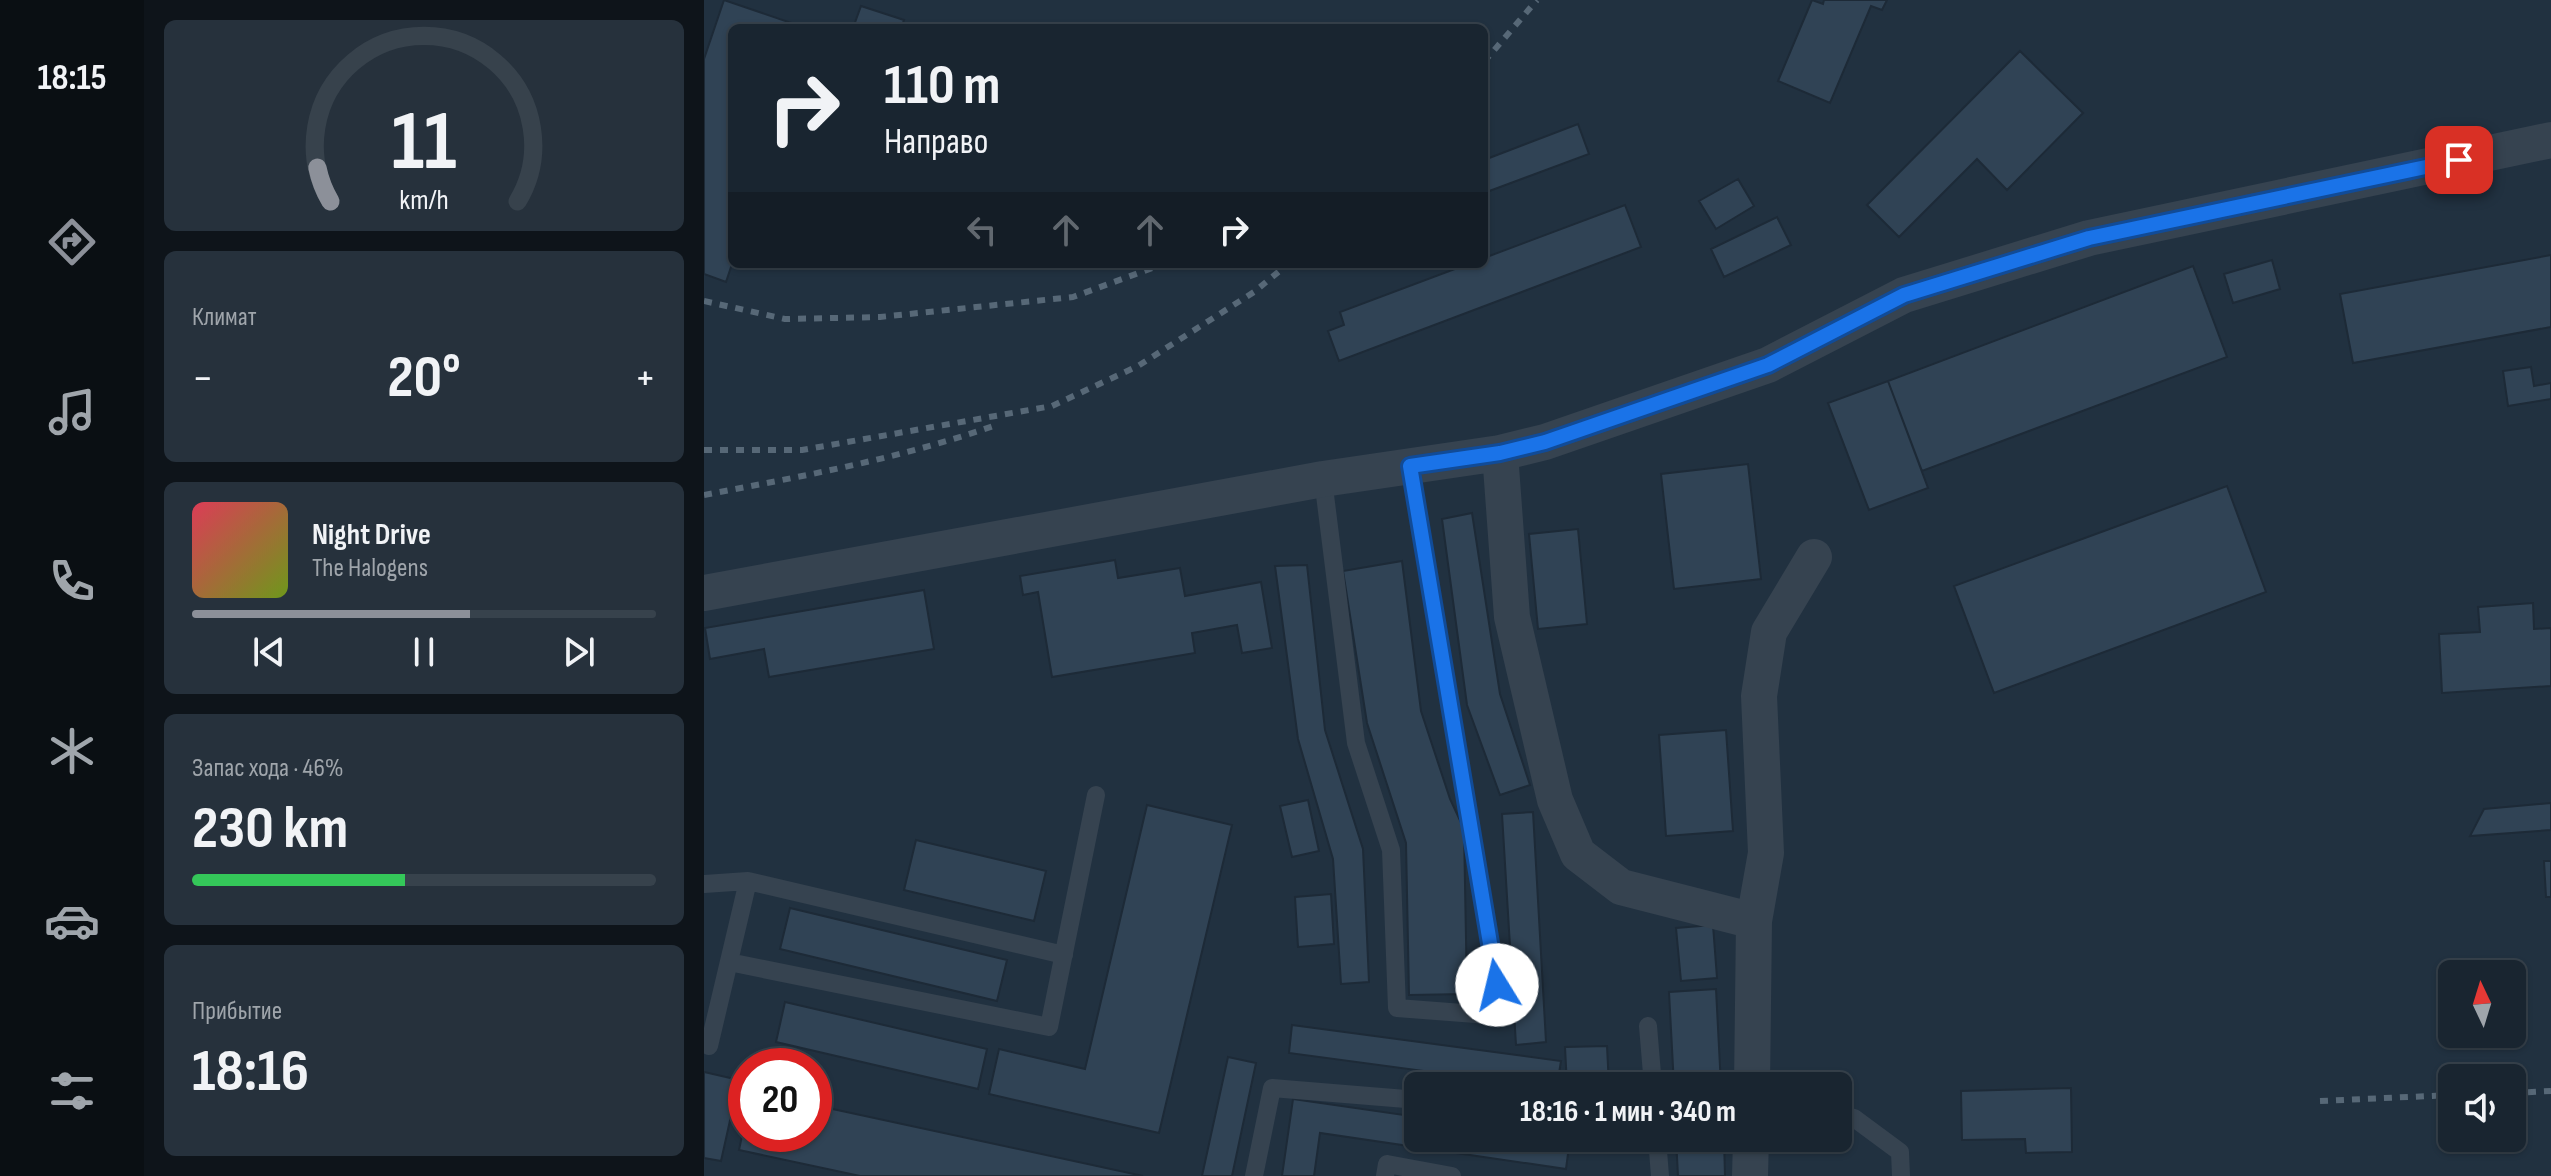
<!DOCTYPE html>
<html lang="ru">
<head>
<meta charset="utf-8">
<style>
	:root { --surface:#192530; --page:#26313c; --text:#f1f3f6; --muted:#9fa5ab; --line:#37424c; --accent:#8c9099 }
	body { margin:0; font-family:"Sofia Sans Condensed",sans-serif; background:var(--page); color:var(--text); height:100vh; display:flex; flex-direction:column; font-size:30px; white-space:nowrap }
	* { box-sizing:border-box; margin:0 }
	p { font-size:26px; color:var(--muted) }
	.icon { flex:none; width:44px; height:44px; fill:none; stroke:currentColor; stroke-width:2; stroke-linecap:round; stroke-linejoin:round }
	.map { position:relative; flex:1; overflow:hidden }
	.sheet { display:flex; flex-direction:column; gap:20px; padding:20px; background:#0e141a; width:560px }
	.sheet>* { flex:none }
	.banner { position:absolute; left:24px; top:24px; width:760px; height:244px; border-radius:12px; box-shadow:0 2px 6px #0004,0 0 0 2px var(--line); background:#192530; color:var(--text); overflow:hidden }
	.needle { width:52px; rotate:356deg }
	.controls { position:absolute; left:1734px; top:960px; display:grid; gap:16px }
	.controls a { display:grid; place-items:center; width:88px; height:88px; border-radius:12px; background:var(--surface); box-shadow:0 2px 6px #0004,0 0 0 2px var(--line); font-size:40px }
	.speed { position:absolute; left:24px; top:1048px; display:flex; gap:16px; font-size:40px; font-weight:700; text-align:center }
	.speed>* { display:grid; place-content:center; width:104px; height:104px; border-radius:50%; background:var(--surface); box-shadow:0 2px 6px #0004,0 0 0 2px var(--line); line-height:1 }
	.speed .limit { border:12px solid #d22; background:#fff; color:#111 }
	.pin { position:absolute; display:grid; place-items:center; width:68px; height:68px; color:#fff; margin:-34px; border-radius:16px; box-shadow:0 4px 12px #0006 }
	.me { position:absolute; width:88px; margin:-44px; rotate:351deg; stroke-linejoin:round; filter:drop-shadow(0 0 6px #0008) }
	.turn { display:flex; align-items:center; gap:28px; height:168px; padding:0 24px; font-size:36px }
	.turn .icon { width:104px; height:104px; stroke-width:2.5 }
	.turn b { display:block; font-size:56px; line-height:68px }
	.lanes { display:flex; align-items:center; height:76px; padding:0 24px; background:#0003; justify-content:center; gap:40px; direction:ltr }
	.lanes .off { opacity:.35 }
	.big { font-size:60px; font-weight:700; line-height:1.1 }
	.sheet .tile { flex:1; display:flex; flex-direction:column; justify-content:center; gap:12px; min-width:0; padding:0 28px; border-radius:12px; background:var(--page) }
	.sheet .dial { align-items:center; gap:0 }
	.dial svg { height:208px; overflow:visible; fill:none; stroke:var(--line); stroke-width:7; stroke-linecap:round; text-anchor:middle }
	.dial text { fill:var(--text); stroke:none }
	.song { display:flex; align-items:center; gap:24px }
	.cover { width:96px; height:96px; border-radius:12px; background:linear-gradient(135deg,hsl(350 70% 55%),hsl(80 70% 35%)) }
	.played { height:8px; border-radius:4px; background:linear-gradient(90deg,var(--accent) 60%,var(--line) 60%) }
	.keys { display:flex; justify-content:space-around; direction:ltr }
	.heat { display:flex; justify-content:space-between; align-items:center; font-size:44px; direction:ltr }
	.charge { height:12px; border-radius:6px; background:linear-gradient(90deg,#34c759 46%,var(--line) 0) }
	.trip { position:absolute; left:700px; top:1072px; width:448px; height:80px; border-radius:12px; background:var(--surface); box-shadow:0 2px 6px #0004,0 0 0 2px var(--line); font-weight:700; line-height:80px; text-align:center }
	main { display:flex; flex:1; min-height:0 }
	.menu { display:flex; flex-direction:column; width:144px; justify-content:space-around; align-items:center; background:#0a0f13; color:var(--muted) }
	.menu .icon { width:56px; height:56px }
	.menu .current { color:var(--accent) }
	.menu b { font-size:36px; color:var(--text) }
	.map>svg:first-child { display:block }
	.building { fill:#304355; stroke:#1d2a37; stroke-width:2 }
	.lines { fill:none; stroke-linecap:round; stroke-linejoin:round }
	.service { stroke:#364350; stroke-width:18 }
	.minor { stroke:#364350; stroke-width:36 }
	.rail { stroke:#576877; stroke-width:6; stroke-dasharray:8 8; stroke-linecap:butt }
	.route-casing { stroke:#114b97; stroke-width:20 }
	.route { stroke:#1a73e8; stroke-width:14 }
</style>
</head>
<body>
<main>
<nav class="menu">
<b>18:15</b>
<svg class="icon current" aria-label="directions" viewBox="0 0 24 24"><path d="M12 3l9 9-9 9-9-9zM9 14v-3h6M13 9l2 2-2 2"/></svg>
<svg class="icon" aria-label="music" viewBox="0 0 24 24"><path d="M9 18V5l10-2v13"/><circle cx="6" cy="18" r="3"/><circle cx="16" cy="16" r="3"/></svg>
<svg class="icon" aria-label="phone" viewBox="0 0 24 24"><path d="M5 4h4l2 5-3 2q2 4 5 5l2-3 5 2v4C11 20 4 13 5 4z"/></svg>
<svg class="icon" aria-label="climate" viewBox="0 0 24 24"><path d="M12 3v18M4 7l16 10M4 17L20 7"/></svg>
<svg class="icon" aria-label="car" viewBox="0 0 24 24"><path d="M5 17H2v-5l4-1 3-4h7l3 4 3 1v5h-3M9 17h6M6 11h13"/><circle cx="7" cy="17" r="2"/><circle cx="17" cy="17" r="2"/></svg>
<svg class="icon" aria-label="filters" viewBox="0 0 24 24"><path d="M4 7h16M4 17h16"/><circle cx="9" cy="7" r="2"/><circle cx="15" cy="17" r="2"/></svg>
</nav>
<section class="sheet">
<div class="tile dial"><svg viewBox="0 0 100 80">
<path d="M14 69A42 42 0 1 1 86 69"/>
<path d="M14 69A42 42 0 0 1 9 56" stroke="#8c9099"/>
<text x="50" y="56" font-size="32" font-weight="700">11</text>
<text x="50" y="72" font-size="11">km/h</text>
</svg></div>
<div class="tile"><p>Климат</p>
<div class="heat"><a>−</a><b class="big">20°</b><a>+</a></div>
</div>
<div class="tile">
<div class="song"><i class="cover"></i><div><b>Night Drive</b><p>The Halogens</p></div></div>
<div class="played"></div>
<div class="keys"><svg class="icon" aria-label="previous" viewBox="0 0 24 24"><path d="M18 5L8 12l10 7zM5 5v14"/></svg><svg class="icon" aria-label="pause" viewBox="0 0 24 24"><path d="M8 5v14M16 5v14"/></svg><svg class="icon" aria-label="next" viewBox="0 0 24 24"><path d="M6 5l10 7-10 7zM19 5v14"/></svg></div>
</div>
<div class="tile"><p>Запас хода · 46%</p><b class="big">230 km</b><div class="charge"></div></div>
<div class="tile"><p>Прибытие</p><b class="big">18:16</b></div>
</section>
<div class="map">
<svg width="1847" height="1176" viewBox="0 0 1847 1176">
	<rect width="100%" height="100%" fill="#213140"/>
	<!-- building -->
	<path class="building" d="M20,0l82,28h-74v236l-6,18 -22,-8v-215z
		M1108,0l11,4 1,-4h63l-5,10 -11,-4 -41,97 -52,-22z
		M157,6l43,14 -3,8h-48z
		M1316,51l63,62 -76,77 -30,-31 -78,78 -32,-32z
		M874,124l11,30 -105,39v-33z
		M1034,179l16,27 -38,23 -17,-28z
		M921,205l16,42 -302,114 -11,-30 16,-6 -4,-13 128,-48h16v-6z
		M1073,217l14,28 -67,32 -13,-28z
		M1847,255v72l-198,36 -13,-69z
		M1568,260l8,29 -47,14 -9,-29z
		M1489,266l34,91 -305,114 -34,-90z
		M1827,367l3,19 17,-3v16l-43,7 -5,-35z
		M1184,381l40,107 -59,22 -41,-107z
		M1044,464l13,115 -87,10 -13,-115z
		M1523,486l39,106 -272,101 -40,-107z
		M768,513l28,181 30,91 -30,10 -33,-90 -25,-186z
		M874,529l9,95 -49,5 -9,-95z
		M411,560l3,18 62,-10 5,28 76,-14 11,66 -30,5 -5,-28 -45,8 3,20 -143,24 -14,-85 -15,3 -3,-19z
		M698,561l19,150 29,88 14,30 3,165 -58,1 -3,-152 -39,-120 -24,-152z
		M603,565l18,165 38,119 6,133 -28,2 -8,-125 -35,-120 -23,-173z
		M220,590l10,59 -165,28 -5,-28 -54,10 -5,-31z
		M1829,603l1,26 17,-1v58l-109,7 -3,-59 41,-2 -2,-25z
		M1022,730l7,101 -67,5 -7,-101z
		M604,800l11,51 -27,6 -12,-51z
		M1847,803v27l-81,6 14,-27z
		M443,805l85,20 -73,308 -170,-39 10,-45 86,20z
		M829,812l13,230 -30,3 -14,-231z
		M212,840l130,31 -12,50 -130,-31z
		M1840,861h7v36h-5z
		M627,894l3,50 -36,3 -3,-50z
		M86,908l217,52 -10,41 -217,-52z
		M1009,925l4,53 -36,3 -5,-53z
		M1012,989l5,97h-47l-5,-94z
		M81,1002l202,47 -9,40 -202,-47z
		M588,1025l269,36 -4,25h-21l-247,-33z
		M903,1046l2,40h-42l-2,-39z
		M524,1057l28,6 -24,113h-30z
		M0,1072l35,8 -18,81 -17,-3z
		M1367,1088l1,64 -46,1 -1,-14 -63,1 -1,-49z
		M589,1099l125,18v21l152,1 -4,30 -246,-36 -6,43h-32z
		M110,1105l329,71h-283l-121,-26 7,-33v17h68z
		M972,1138h48l1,38h-47z"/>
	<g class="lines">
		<!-- service -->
		<path class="service" d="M619,479l33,264 35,107 6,158 105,8 -92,-550
			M0,884l44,-3 316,74
			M25,962l320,65 47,-232
			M944,1026l5,60
			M5,1046l39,-165
			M1134,1113l16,5 46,34 1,24
			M953,1138l3,38
			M550,1176l18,-88 146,12
			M681,1176l2,-12 65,12"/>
		<!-- minor -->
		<path class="minor" d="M796,453l12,164 43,183 23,54 43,33 133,34
			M0,593l619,-114 177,-26 45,-11 223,-77 136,-70 185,-57 462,-98
			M1048,1086l2,-165 12,-68 -7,-157 10,-64 45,-75
			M1046,1176l1,-38"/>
		<!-- rail -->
		<path class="rail" d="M780,62l53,-62
			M0,301l81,18 95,-2 193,-20 90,-33
			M0,450h98l250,-44 86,-40 116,-74 34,-28
			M0,495c100,-19 199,-37 295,-71
			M1808,1093l39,-2
			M1616,1101l132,-6"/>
	</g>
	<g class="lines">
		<!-- route casing -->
		<g class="route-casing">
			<path id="route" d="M793,985l-87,-519 90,-13 45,-11 223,-77 136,-70 185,-57 370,-78"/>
		</g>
		<!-- route -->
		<use href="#route" class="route"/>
	</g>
</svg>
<div class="controls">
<a><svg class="needle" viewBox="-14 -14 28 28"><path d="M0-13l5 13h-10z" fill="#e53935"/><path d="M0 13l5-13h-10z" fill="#9fa5ab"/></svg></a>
<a><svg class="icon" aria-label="sound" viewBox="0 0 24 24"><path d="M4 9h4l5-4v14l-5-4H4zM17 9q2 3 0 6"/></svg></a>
</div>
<div class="speed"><div class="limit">20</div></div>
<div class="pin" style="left:1755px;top:160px;background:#d93025"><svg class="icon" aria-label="arrive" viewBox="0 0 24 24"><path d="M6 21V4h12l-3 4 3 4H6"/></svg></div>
<svg class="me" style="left:793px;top:985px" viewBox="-20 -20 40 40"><circle r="19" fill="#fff"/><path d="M0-13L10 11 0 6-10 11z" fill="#1a73e8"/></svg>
<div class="trip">18:16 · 1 мин · 340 m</div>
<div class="banner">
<div class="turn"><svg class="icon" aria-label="right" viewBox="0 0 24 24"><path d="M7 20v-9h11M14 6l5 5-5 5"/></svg><div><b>110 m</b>Направо</div></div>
<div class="lanes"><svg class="icon off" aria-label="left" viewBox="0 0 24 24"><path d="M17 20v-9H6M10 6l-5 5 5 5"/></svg><svg class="icon off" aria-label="ahead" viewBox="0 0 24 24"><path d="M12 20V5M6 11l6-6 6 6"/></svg><svg class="icon off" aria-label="ahead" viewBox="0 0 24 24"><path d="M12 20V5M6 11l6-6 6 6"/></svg><svg class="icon" aria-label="right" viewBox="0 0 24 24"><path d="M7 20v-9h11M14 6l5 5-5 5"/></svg></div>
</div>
</div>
</main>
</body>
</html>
